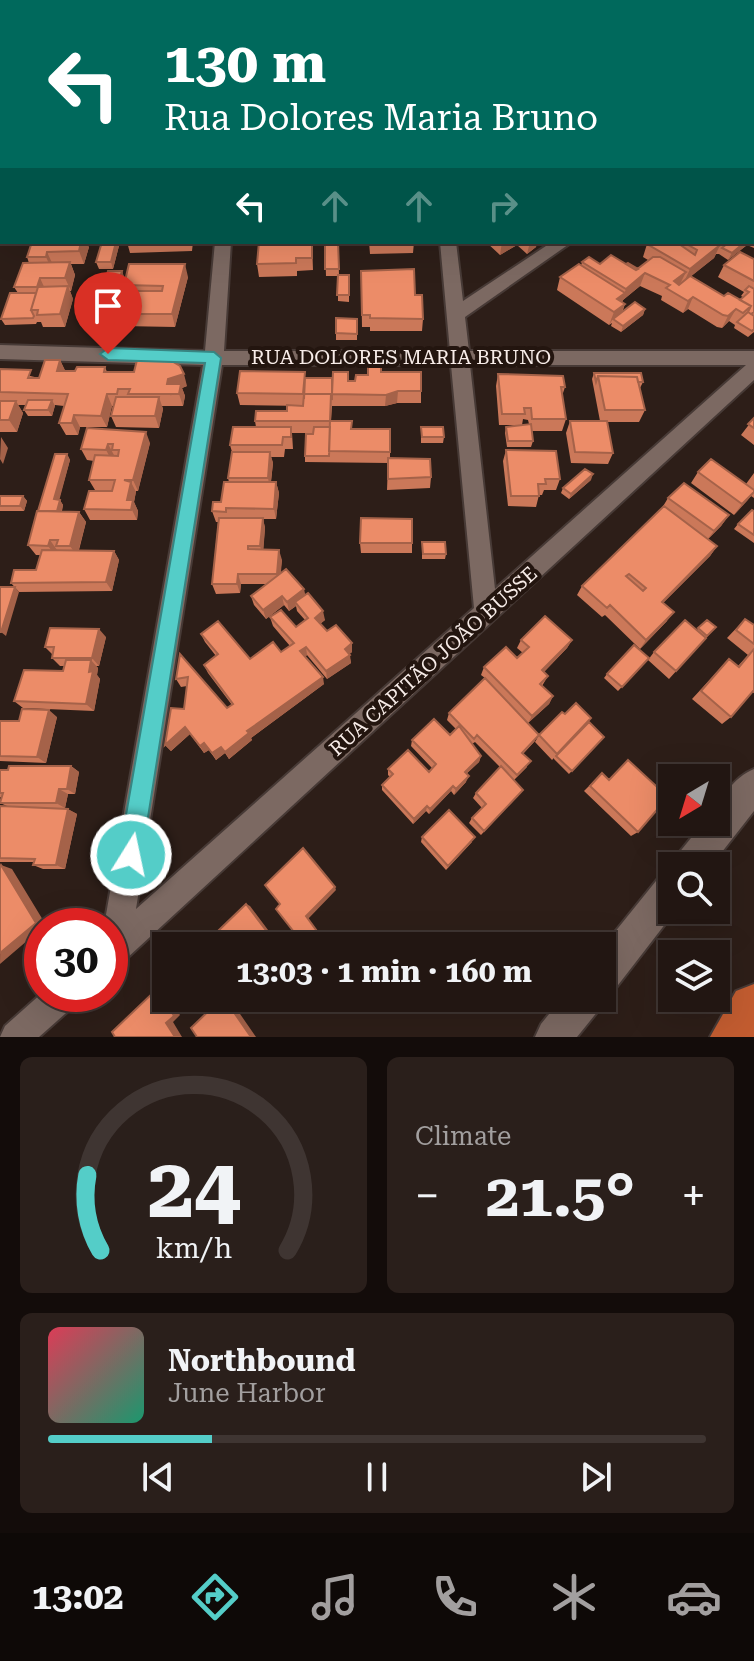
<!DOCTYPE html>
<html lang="en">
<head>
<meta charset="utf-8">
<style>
	:root { --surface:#221612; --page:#2a1f1b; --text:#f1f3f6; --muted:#a29f9f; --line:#3f3532; --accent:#54cdc8 }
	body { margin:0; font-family:"Roboto Serif",serif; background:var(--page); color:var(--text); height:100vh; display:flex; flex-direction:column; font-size:30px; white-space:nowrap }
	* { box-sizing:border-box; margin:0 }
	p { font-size:26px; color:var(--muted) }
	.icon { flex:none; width:44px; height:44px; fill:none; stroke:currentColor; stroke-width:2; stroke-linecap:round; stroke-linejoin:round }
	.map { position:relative; height:1037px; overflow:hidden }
	.details { display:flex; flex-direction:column; gap:20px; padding:20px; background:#130c0a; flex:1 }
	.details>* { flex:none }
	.top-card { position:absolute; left:0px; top:0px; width:754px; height:244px; box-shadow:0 8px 32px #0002,0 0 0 2px var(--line); background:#00695c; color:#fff; overflow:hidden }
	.needle { width:52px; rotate:218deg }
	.controls { position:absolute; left:658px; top:764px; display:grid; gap:16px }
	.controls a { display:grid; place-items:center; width:72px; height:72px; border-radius:0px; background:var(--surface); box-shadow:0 8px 32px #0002,0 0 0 2px var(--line); font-size:40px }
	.speed { position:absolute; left:24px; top:908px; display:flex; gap:16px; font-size:40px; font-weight:700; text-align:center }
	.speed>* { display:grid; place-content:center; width:104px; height:104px; border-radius:50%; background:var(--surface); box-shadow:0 8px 32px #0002,0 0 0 2px var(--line); line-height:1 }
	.speed .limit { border:12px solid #d22; background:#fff; color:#111 }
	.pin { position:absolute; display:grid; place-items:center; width:68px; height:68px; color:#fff; margin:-82px -34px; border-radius:50% 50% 50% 0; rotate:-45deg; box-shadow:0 0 8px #0007 }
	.pin .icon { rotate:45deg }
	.me { position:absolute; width:88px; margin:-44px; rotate:10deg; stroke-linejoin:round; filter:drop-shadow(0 0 6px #0008) }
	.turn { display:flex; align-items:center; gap:28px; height:168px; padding:0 32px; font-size:36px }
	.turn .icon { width:104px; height:104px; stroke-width:2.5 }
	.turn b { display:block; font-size:56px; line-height:68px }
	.lanes { display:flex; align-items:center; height:76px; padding:0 32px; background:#0003; justify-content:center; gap:40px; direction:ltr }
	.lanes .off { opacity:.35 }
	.big { font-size:60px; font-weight:700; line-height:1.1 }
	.details .card { flex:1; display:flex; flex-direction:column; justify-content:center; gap:12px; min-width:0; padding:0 28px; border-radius:12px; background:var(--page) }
	.details .dial { align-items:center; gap:0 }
	.dial svg { height:208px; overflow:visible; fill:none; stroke:var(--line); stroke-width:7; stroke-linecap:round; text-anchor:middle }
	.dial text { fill:var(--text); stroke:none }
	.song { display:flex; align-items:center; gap:24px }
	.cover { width:96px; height:96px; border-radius:12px; background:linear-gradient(135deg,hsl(350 70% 55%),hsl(160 70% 35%)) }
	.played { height:8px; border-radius:4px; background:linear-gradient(90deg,var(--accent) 25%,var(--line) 25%) }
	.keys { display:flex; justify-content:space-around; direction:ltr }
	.heat { display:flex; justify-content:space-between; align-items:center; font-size:44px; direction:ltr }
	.details .tiles { flex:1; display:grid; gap:20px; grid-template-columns:1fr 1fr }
	.card:last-child { grid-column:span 2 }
	.trip { position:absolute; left:152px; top:932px; width:464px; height:80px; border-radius:0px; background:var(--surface); box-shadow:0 8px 32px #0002,0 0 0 2px var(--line); font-weight:700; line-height:80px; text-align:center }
	.menu { display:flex; height:128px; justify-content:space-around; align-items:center; background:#0e0907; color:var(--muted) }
	.menu .icon { width:56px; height:56px }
	.menu .current { color:var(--accent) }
	.menu b { font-size:36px; color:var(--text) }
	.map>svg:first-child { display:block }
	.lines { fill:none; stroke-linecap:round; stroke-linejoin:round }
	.minor-casing { stroke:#473a36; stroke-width:4 }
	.tertiary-casing { stroke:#473a36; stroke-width:4 }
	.trunk-casing { stroke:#473a36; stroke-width:4 }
	.minor { fill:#7c6962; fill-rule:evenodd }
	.tertiary { fill:#7c6962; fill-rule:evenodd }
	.trunk { fill:#c25c30; fill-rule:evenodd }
	.wall { fill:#cb7859; fill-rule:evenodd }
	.shaded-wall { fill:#a56249 }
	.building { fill:#ec8c68; stroke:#a56249; stroke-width:2; fill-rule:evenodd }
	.route { fill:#54cdc8; stroke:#378582; stroke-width:2 }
	.labels { text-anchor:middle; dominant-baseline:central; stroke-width:8; stroke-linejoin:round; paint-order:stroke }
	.street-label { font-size:20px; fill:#f7ece8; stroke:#23150f }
</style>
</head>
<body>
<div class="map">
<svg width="754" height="1037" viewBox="0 0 754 1037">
	<rect width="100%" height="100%" fill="#2d1e18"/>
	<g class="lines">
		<!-- minor casing -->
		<g class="minor-casing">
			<path id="minor" d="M1,0h12l1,2h-12z
				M184,0h12v2h-12z
				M351,0h12l1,2h-12z
				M535,0h13l1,2h-13z
				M0,226l2,16h4l-6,2z
				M215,242h16l-7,109h226l-10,-109h16l7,59 89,-59h20l-107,75 4,34h285v29l-628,579 -16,8v-41h-6l99,-561 -203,-6v-14l205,6zM222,365h229l23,243 -338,301zM470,365h276l-251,224z
				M42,993l37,1 -4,11 -36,32h-39l5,-11z"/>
		</g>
		<!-- tertiary casing -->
		<g class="tertiary-casing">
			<path id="tertiary" d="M754,769v42l-43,55h-38l5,-12 26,-32h12c0,-21 18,-45 38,-53z
				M672,871v39h4l-61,79 -13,5v-46l58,-72z
				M602,995l1,3 -5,13 -21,26h-42l6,-13 21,-26h40z"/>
		</g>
		<!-- trunk casing -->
		<g class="trunk-casing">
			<path id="trunk" d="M754,984v53h-44l26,-46z"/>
		</g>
		<!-- minor -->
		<use href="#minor" class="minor"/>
		<!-- tertiary -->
		<use href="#tertiary" class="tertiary"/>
		<!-- trunk -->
		<use href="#trunk" class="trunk"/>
	</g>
	<!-- wall -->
	<path class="wall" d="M567,0h48l-1,2h-45z
		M754,157v91l-7,-3 -19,15 -9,-6h-3l-2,4 -23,18 33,20 16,4 3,-3 -2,-1 3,-4 -26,-15 6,-12 30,-6v73l-6,5 -14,-9 1,-3 -6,-4 -7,7 -5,-1 -29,-18 -5,4 -22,-13 1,-4 -22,-10 -17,14 -1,2 3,2 -3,9 23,-4 -2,6 -22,17 -10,-6 1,-3 -3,2 -52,-35 3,-13 21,-11 1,-4 56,7 10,-9 -5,-3 4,-13 4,-2h101v-84z
		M32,242l57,5 -5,17h-13l4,11 -4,16h-1l3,8 -8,28h-22l-2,-5h-4l-1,2 -31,1 -4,-6 17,-26 -4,-6 15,-24 -2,-6z
		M102,242h18l-7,27h-14l-3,-7z
		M127,242h66l-1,9 -62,2z
		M312,242l1,28 -16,1v5l-38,1 -2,-13z
		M325,242h13l1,33h10v27l-11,-1v-25h-12z
		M369,242h45l-1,11 -43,1z
		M486,242h51l-1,5 -9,7 -10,-9 -17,10z
		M122,271l2,6 -5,20h3l3,-6 -1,-6 64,-8 -13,50 -53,-1 -4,-10 -2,9 -18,1 -2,-7z
		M361,271l54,24 8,24 -1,12h-52v-4h-8z
		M357,319v21h-21v-7z
		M60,360l5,11h10l30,-4 2,5 80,14 -5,2 3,8 -2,10h-21l1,3 -4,19 -43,-1 -5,-11 2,-10h-1l-5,21h-27l-2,8h-12l-7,-12 5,-17 -9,-1 -3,11h-24l-4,-6 2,-5h-8l5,8 -6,19h-17v-63l39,9z
		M381,372l40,19v12h-24l-12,3h-53l-1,15 21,8h38v29l41,19 -1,11 -43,2 1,-27 -83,-1v-6l8,-23h-21l1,16h-8l-1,8h-13l2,6 -2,19h5l3,11 -3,26h-13l2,9 -2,22 19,10 -2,14 25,21 20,25 -5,4 7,7 25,21 -3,2 2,9 -24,16 -20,-24 -2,2 19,27 -73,54 1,2 -23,19 -4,-6 -9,7 -7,-10 -5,3 -14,-19 -19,17 -6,-6 19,-36 3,-23 -6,1 -5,-8 4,-25 47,54 5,-3 -24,-32 -4,-8 12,-9 -11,-14 -4,-8 49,25 31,-7 9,-6 -17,-20 -3,-9 26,10 9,-7 -8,-9 -1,-5 -7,5 -5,-6 -18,14 -12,-14 -3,-9 16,-12h-26l-1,9 -24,1 -4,-10 6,-62h-2l-4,-11 9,-9 8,-20 -1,-4 4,-26 -2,-7 26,-18 -1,-6 48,-15 -63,-1 -3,-12 68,-15 50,3 13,-6z
		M594,373l49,9 -3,6 5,22 -6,12h-32l6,31 -5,11 -37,-1 -5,-30 4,-12h30l-8,-42z
		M498,374l67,13 -3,9 4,23 -4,12h-30l1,10 -2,6h-24l-2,-14 1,-6 10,-2h-17l-3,-39zM523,419l5,1 1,4 -7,1z
		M754,418v27l-13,-10z
		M421,427l23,10 -1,6h-22z
		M87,428l63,15 -12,48h-2l-2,11 4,9 -1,9h-47l-6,-11 11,-19 -6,-10 5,-19 -7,-1 -6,-11z
		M506,450l54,29 -4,11h-12l-2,5h-3l-3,12 -28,-1 -5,-45z
		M67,454l3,6 -11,39 4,6 -1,6 17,1 7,10 -7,28 35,1 5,9 -7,31 -93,1 -8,-9 25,-13 4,-15h-4l-8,-10 10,-34z
		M698,472l48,12 8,-11v25l-3,-2 -17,19 -43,-32z
		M591,480l-22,19 -8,-6 2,-5z
		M0,496h23l4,5 -3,10h-24z
		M668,498l61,17 -8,11 -13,13 9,7 -7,10 -47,47 4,18 -27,28 -35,-34 -3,2 -25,-22 5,-9 80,-78z
		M754,511v32l-20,-14 4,-5z
		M422,542l24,12 -1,5h-23z
		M360,543h52v10h-51z
		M745,619l9,6v68l-2,-1 -21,25 -9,7 -30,-25 37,-40 9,7 10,-11 -21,-17z
		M707,620l9,7 -47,52 -21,-19 6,-8 43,-22z
		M106,637l-7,29h-3l2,2 -1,7 3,4 -6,32 -71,-3 -9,-7 49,-30 1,-5h-4l-8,-8v-4l-7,-7z
		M521,640h51l-5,8 -23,24 4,4 -6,10 11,10 -4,8 -21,19 7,18 -12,13 4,13 -13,13 9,10 -42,45 -12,-12 3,-5 10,-10 -9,-10 3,-5 24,-26 -25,-25 -3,2 9,12 -2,6 -13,12v8l-12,13 -3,-4 -22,23 -3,-3 -13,13 -31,-34v-5l8,-8 -2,-2v-6l41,3 3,-4 -21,-22 1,-6 38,-5 6,-6 -9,-9 2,-7 36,-35 -4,-3 3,-8 33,-9 6,-5 -6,-5z
		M649,658l-31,33 -14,-13 3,-4z
		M565,714l24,8 15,15 -35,37 -15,-15v-1l-2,2 -17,-18 4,-7z
		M57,717l-11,46 -46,-2v-40h19z
		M628,760l10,72 -7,4 -47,-45 18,-18 7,7z
		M71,766l8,6 -4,22h-7l-3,14 12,6 -12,55h-22l-10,-4 1,-3h-34v-56h7l-7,-3 2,-5 -2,-1v-27z
		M422,837l50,5 -26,28 -25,-28z"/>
	<!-- shaded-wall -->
	<path class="shaded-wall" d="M40,0h40l1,2h-31z
		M122,0h36v2h-36z
		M81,242h6l2,5 -5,17 -5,-13z
		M116,242h4l-7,27 -2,-7z
		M502,242h15v3l-17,10z
		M530,242h7l-1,5 -9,7z
		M745,242h3l-1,3 -19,15 4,-7z
		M720,245l-6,13 -30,24 6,-13z
		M47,252l6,13 -1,5 -6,-13z
		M70,262l5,13 -4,16 -6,-13z
		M185,264l3,13 -13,50 -3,-13z
		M122,271l2,6 -7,26 -2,-6z
		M686,272l-6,12 -8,7 2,-10z
		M645,273l-5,13 -17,14 -2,6 -4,-7 7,-5 2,-5z
		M40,278l6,13 -9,-4z
		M68,286l5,13 -8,28 -5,-13z
		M693,297l-5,12 -5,4 5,-12z
		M625,304l-5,12 -7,3 -4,6 5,-13z
		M116,307l3,6 -3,12 -3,-6z
		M645,309l-2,6 -22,17 2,-6z
		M736,309l-7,12 -7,7 6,-12z
		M60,360l6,12 -9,-1z
		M184,374l3,12 -5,2 3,8 -2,10 -4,-12 -7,-3 -1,5 -4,-12 1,-5z
		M398,391l-1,12 -12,3 1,-11z
		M107,394l5,12 -5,21 -6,-11z
		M159,397l4,12 -4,19 -4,-12z
		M52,400l3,6 -3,10 -4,-6z
		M16,401l7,12 -6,19 -8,-12z
		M74,415l6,12 -2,8 -6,-12z
		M146,432l4,11 -12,48 -5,-11z
		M1,437l7,11 -5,16 -3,-5z
		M108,444l6,11 -2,6 -6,-11z
		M270,452l3,11 -3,26 -2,-11z
		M67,454l3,6 -12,45 -4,-6z
		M593,474l-2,6 -22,19 2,-5z
		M131,482l5,10 -2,10 4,9 -1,9 -10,-20z
		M276,482l3,11 -3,26 -2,-10z
		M754,492l-7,9 -13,14 8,-11z
		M23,496l4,5 -3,10 -4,-5z
		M60,500l3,5 -4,17 -4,-6z
		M79,512l7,10 -9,34 -7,-10z
		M729,515l-8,11 -15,15 8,-10z
		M263,518l2,10 -2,28 -3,-10z
		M50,540l7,10 -1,6 -8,-10z
		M717,546l-7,10 -55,55 7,-9z
		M279,550l3,10 -2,24 -3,-10z
		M114,551l5,9 -7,31 -6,-9z
		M238,574l3,10 -1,9 -3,-9z
		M15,587l4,5 -13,44 -5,-4z
		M304,589l2,9 -11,4 1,4 -7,5 -2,-9z
		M282,596l2,9 -18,14 -3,-9z
		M323,611l2,9 -9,7 -1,-9z
		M674,612l-7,9 -27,28 6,-9z
		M99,629l7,8 -7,29 -7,-8z
		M572,640l-5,8 -29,30 4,-8z
		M352,643v9l-6,5 -1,-8z
		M306,647l1,8 -5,4 -2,-8z
		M350,655l1,8 -24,16 -1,-8z
		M91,660l7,8 -1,7 3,4 -6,32 -8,-7 3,-32z
		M323,677l1,7 -73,54 1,2 -23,19 -4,-7 22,-21z
		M553,696l-4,8 -21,19 4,-7z
		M49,710l8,7 -11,46 -9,-6z
		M185,727l5,7 -19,17 -6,-6z
		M204,743l5,7 -5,3 -4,-7z
		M221,747l4,6 -9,7 -4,-7z
		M481,756l-2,6 -17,16 3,-6z
		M71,766l8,6 -4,22 -8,-5z
		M469,776l-3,6 -12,13 2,-6z
		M453,786l-2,5 -22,23 1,-5z
		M59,789l9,5 -3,14 -9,-5z
		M427,806l-1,5 -13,13 1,-5z
		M68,809l9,5 -12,55 -9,-4z
		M1,865l11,4 34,56 -4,1v2l-42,36z
		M335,887l1,3 -28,29 13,17 -11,10h-3l-1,-30z
		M246,904l4,2 30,40h-2z
		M158,988l7,1 1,9h4l10,17 -7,7 9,15h-7l-9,-14z
		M224,998h5l27,39h-5z"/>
	<!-- building -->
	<path class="building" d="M37,0h20l-7,2h-13z
		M147,0h13l1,2h-21z
		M219,0h37v1l-36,1z
		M266,0h10l2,2h-11z
		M309,0h31l1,2h-31z
		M416,0h11l2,2h-24z
		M580,0h19v1l-17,1z
		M664,0h31l-2,2h-31z
		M752,33h2v11l-2,-1z
		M752,46l2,1v20l-2,2z
		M754,157v12l-2,-1v-10z
		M752,171l2,1v16l-2,-1z
		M754,222v18l-2,-1v-16z
		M32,242h49l-2,9 -32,1 -1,5h-19z
		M102,242h14l-5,20h-15z
		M259,242h53v16h-16v5l-39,1z
		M325,242h13l1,27h-14z
		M651,242h25l19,13 2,-5 -14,-8h32l5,3 -30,24 -43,-25z
		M729,242h16l-13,11 -10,-5z
		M740,252l14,7v22l-30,-16z
		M611,255l25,15 17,-13h7l26,15 -12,9 5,4 11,-9 34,20 4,-3 23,13 -8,7 -7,-4 -8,7 -5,-1 -30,-18 -5,4 -22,-13 4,-3 -25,-12 -19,16 -44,-27 7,-5 11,7z
		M70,262l-5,16h-25l-3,9h-23l9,-24z
		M628,263l10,6 -2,1 -10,-6z
		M129,264h56l-13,50h-55l7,-23h38l1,-5 -39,-1z
		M579,264l46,29 -8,6 8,5 -11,8 -54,-35z
		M414,269l1,26h7l1,24 -53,-1v-3h-8l-1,-44z
		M108,271h14l-7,26h7l-3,10h-3l-3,12h-17z
		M338,275h11v20h-12z
		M68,286l-8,28 -23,1 1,-5h-7l7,-23z
		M749,286l5,3v23l-3,2 -3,-2 3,-6 -11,-6 9,-8 -4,-2z
		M10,293h26l-5,17 3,6 -1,2 -32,1z
		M635,302l10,7 -22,17 -10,-7z
		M748,312l6,4v13l-2,2 -15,-9z
		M336,318l21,1v15l-21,-1z
		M45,360h15l-3,11h18l2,-4h28l-1,5h30l3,-12h33l10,6 4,8 -16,5 -1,5h14l-2,10h-51l2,-5h-12l-1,5h-10l-6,22 -27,-1 -2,8h-13l9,-29 -68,-2v-23l31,1 -3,8h11z
		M381,366v6h40v19h-23l-12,4 -54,-1 1,-22h15v9h7l1,-6h12v-8z
		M240,371l65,1 -2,22 -66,-1z
		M594,373h47l2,9h-5l-1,-5 -39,-1 -2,6z
		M498,374l65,2 2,11h-4l5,32h-34l-1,-11h-7l1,6h-23z
		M598,376l39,1 8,33h-40z
		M305,378h27v22l-1,-6h-27v5z
		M304,394h27l-1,27h-75l1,-10h31v-6l16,1z
		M116,397h43l-4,19h-44z
		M28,400h24l-4,10h-24z
		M0,401h16l-7,19h-9z
		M754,418v10l-6,-4z
		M330,421h22l-1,8h39v23l-61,-1z
		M570,421h37l6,32 -38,-1z
		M531,424l2,17h-25l-2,-14z
		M233,427h58v10h-8l-1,8h-52z
		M314,427h16l-1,29h-24l1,-22h7z
		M421,427h22l1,10h-22z
		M87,428l59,4 -13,48h-9l7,2 -4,18h6l-2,10 -47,-1 5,-18h23l3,-11h-26l6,-25 23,1 1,-6h-7l1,-6h-5l-2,6 -25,-1z
		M506,450l50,1 4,28h-15l1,5h-8l1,12h-28z
		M232,452h38l-2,26h-40z
		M55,454h12l-13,45 6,1 -3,11h-19z
		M388,458l42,1 1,18 -43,2z
		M711,459l43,31v2l-12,12 -44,-32z
		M585,469l8,5 -22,20 -8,-6z
		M224,482h52l-2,27 -48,-1v4l-14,-1 1,-9h8z
		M684,483l45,32 -15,16 -46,-33z
		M0,496h23l-3,10h-20z
		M664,506l53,40 -55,56 12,10 -28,28 -36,-35 -3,3 -25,-22zM629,574l17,14 -3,3 -17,-15z
		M752,510l2,1v24l-16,-11z
		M37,511l42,1 -9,34h-14l2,-6h-8l-2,6 -20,-1z
		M219,518h44l-3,28h-12v3l31,1 -2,24h-39l-1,10h-25z
		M361,518l51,1v24h-52z
		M422,542h23l1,12h-23z
		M42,550l72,1 -8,31 -95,1 3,-13h22z
		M286,569l18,20 -17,13 -5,-6 -19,14 -12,-14z
		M0,587h15l-14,45h-1z
		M308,593l15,18 -8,7 12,13 9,-6 16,18 -7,6 5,6 -24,16 -20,-24 -6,4 23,26 -76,54 2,2 -24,19 -4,-5 -9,6 -8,-10 -4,3 -15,-19 -20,18 6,-37 13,1 4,-32 -12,2 4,-25 47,54 6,-4 -29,-39 14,-11 -17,-20 17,-13 32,38 23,-17 8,10 13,-9 -24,-26 11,-7 15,17 12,-9 -13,-16z
		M545,616l27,24 -30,30 6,6 -8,8 13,12 -21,20 -48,-49 22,-20 11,11 12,-11 -8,-7z
		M745,619l9,6v19l-18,-14z
		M685,620l21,18 -30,33 -22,-19z
		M707,620l9,7 -9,9 -9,-8z
		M50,628l49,1 -7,29h-40l2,-11h-9z
		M634,645l15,13 -27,29 -15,-13z
		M754,649v41l-23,27 -30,-26 28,-32 10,8z
		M66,660h25l-2,12 4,-1 -7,33 -72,-3 10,-31 39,1z
		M485,678l54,57 -17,18 9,8 -14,14 -40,-40 -3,4 -25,-26z
		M576,703l15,15 -34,36 -18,-19 23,-23 3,2z
		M22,709l27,1 -12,47 -37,-1v-35h19z
		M434,719l16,16 9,-9 22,30 -16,16 4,4 -13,13 -3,-3 -23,23 -3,-3 -13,13 -32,-34 11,-11 -5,-5 20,-19 21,22 7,-8 -24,-24z
		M589,722l15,15 -32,34 -16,-15z
		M628,760l40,37 -30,35 -48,-46 12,-13 7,7z
		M9,766h62l-4,23h-8l-3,14h-56l3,-10h-3v-23h8z
		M501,766l22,24 -39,41 -12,-13 14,-14 -10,-11z
		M0,806l68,3 -12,56h-23l2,-6 -35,-1z
		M449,810l26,27 -27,29 -26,-29z
		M303,848l32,39 -29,29 13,18 -12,12h-2l-29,-37 4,-5 -15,-19z
		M1,865l35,58 -36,30v-86z
		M246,904l32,42h-53l-9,-13z
		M158,988l16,28 -8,7 9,14h-60l-3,-5z
		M183,998h17l-11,10z
		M222,998h2l27,39h-54l-6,-9z"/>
	<!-- route -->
	<path class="route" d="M108,348l106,4 7,6 -79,497 -3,8 -8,3 -9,-3 -3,-8 86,-492 -97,-3 -8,-6z"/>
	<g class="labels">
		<!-- street labels -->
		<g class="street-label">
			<text x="401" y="357">RUA DOLORES MARIA BRUNO</text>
			<text transform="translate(433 661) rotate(-42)">RUA CAPITÃO JOÃO BUSSE</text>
		</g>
	</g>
</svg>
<div class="controls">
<a><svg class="needle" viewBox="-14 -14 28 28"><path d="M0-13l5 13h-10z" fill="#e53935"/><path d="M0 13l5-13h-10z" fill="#a29f9f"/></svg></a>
<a><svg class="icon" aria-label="search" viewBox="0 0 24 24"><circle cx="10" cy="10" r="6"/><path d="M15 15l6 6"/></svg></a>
<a><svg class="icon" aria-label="layers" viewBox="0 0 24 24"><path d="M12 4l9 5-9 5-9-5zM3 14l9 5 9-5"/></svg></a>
</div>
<div class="speed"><div class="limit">30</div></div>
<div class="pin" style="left:108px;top:354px;background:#d93025"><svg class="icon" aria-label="arrive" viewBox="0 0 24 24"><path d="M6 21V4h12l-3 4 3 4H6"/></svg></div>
<svg class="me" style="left:131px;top:855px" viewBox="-20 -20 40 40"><circle r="17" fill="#54cdc8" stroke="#fff" stroke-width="3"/><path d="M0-11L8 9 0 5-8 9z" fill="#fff"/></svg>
<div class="trip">13:03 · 1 min · 160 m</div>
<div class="top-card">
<div class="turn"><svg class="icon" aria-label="left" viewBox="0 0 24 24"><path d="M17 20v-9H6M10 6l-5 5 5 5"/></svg><div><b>130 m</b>Rua Dolores Maria Bruno</div></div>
<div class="lanes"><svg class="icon" aria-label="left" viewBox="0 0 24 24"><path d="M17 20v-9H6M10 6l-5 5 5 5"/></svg><svg class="icon off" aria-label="ahead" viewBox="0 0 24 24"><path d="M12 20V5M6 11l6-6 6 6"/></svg><svg class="icon off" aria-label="ahead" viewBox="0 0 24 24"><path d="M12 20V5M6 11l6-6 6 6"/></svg><svg class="icon off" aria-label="right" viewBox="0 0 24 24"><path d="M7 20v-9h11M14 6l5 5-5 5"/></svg></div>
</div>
</div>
<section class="details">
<div class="tiles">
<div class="card dial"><svg viewBox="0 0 100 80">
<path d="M14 69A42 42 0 1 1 86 69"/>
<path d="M14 69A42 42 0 0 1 9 40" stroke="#54cdc8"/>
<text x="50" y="56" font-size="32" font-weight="700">24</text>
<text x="50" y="72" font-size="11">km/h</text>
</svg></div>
<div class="card"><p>Climate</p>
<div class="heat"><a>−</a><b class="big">21.5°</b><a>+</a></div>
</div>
<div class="card">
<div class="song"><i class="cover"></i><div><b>Northbound</b><p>June Harbor</p></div></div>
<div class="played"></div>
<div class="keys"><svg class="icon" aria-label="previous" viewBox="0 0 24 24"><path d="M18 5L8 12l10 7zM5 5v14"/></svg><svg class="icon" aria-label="pause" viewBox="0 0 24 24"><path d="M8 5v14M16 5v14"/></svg><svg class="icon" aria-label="next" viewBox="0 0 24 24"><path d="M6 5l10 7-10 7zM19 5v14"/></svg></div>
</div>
</div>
</section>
<nav class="menu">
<b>13:02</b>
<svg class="icon current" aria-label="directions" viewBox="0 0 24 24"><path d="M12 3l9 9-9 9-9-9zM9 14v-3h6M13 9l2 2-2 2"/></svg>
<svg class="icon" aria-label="music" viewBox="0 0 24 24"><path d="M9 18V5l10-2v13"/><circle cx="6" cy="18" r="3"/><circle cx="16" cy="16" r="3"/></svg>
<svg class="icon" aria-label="phone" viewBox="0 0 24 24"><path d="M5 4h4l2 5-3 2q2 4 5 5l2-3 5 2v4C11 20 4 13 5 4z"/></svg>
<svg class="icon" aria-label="climate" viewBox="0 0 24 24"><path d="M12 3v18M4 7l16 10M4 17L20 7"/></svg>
<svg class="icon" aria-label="car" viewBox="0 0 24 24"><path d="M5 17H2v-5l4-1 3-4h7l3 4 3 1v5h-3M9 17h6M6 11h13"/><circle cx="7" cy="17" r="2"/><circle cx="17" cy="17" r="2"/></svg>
</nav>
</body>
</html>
